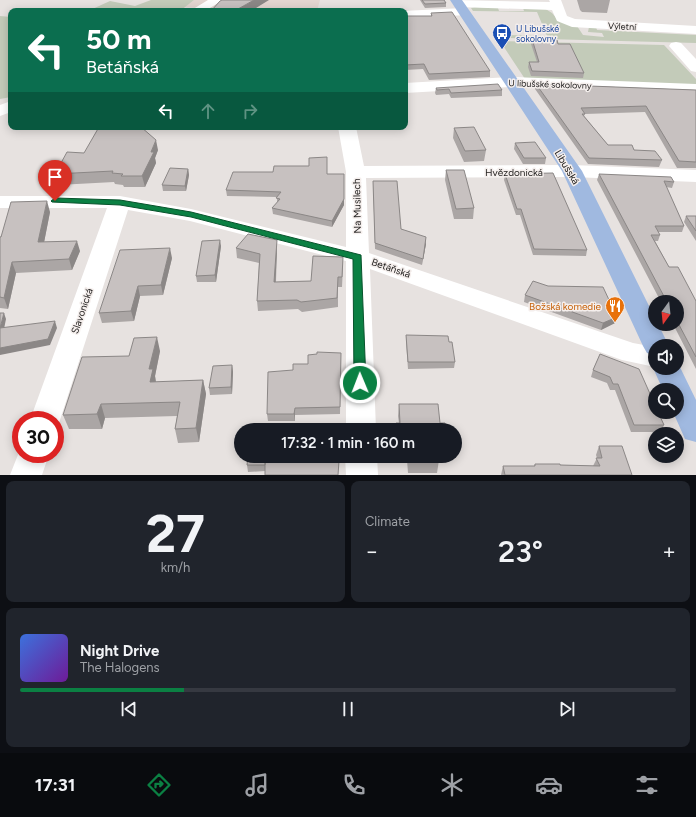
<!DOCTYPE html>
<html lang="en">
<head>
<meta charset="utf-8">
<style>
	:root { --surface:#171b24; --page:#20242c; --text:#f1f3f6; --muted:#9ea1a6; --line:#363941; --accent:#0b8043 }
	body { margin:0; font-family:Figtree,sans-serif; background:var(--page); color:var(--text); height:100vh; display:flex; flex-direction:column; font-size:15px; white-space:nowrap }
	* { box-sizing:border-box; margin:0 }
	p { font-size:13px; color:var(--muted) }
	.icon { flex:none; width:22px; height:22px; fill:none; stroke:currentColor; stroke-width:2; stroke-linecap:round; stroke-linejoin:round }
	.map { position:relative; height:475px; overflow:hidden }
	.details { display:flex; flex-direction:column; gap:6px; padding:6px; background:#0d0f14; flex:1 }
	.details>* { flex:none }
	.top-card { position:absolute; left:8px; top:8px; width:400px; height:122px; border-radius:8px; box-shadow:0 2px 10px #0003; background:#0b6e4f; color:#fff; overflow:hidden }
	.needle { width:26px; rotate:195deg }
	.fabs { position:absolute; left:648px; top:295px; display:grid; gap:8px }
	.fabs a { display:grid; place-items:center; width:36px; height:36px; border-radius:50%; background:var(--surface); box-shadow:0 2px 10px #0003; font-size:20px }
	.speed { position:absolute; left:12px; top:411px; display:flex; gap:8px; font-size:20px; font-weight:700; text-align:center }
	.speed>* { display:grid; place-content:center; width:52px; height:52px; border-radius:50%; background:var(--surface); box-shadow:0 2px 10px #0003; line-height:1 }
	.speed .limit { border:6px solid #d22; background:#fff; color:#111 }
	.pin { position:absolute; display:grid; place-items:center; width:34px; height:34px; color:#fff; margin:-41px -17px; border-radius:50% 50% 50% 0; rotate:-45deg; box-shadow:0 0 4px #0007 }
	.pin .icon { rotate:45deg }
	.me { position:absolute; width:44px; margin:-22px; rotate:359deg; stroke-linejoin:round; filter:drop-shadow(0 0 3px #0008) }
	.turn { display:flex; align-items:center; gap:14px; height:84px; padding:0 12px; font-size:18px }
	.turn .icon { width:52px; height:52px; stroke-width:2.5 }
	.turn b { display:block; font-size:28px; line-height:34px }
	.lanes { display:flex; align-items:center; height:38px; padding:0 12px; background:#0003; justify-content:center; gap:20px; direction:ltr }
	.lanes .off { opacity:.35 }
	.big { font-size:30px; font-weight:600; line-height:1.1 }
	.details .tile { flex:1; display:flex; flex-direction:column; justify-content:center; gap:6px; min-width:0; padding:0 14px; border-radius:8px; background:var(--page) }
	.details .dial { align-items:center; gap:0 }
	.dial b { font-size:52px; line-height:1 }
	.song { display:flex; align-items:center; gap:12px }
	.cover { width:48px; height:48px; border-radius:6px; background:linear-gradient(135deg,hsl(220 70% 55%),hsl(280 70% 35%)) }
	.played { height:4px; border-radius:2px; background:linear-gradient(90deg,var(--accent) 25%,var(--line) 25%) }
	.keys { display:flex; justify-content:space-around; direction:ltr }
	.heat { display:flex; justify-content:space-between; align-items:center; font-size:22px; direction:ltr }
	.details .tiles { flex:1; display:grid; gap:6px; grid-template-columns:1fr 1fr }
	.tile:last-child { grid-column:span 2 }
	.trip { position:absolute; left:234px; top:423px; width:228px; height:40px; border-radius:20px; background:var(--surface); box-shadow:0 2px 10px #0003; font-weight:600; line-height:40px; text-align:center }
	.menu { display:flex; height:64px; justify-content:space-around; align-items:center; background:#090b0e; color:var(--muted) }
	.menu .icon { width:28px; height:28px }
	.menu .selected { color:var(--accent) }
	.menu b { font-size:18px; color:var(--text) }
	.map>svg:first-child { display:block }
	.built { fill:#e3d5d0 }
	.green { fill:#c3cbb9 }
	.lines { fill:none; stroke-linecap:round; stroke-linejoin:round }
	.minor { fill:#fff; fill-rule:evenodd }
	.major { fill:#a0b9e0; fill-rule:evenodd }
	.wall { fill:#aba6a5 }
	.shaded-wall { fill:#8b8786 }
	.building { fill:#c7c1c0; stroke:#8b8786 }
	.route { fill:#0b8043; stroke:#07532c }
	.labels { text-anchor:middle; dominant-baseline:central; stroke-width:3; stroke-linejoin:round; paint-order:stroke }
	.far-street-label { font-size:9px; fill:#242221; stroke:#f5efed }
	.far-transit-label { font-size:9px; fill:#164399; stroke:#f5efed; text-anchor:start }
	.street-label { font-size:10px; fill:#242221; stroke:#f5efed }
	.food-label { font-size:10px; fill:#c56008; stroke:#f5efed; text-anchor:end }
</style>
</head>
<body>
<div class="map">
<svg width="696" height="475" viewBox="0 0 696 475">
	<rect width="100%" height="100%" fill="#e7e2e0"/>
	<!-- built -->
	<path class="built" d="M194,0h126l-3,11h-60l-73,-4z"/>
	<!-- green -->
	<path class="green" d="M151,0h43l-14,11h-92l22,-10 25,5z
		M475,7l23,1 1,3h25l-1,-3h21l8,5 6,7 19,6 6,9 21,2 -2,-4 -14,-1 1,-5h7l1,3 99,5v8l-191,-5 -1,-3 43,1 -10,-24 -64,-1 -2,-3z
		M0,16l11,1v80l-11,2z
		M500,41l164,4 32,34v6l-171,-6z"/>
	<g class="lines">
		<!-- minor -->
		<path class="minor" d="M208,0h15l-18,11h-15z
			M454,0l96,2 -1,-2h12l6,16 8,3 121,7v8l-124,-7 -15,-6 -5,-11 -94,-3 -6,-4z
			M464,8l4,1 2,3 -2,3 -63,3v-7h-3z
			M676,42l5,1 15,16v13l-5,-1 -22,-25 2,-3z
			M512,77l184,7v10l-184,-7 -107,6v-10z
			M11,101v11l-11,4v-11z
			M338,127h18l8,39 208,-1 124,5v12l-124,-5 -206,1 3,75 264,90 22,4v20l-33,-7 -252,-91 6,161h-30v-169l-156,-40 -62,-11 -68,210 -5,9v-9h-25l77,-212h-107v-12h120l71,13 155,38v-75z
			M21,447v7h28l-7,21h-32z
			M345,456h32l1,19h-32z"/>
		<!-- major -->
		<path class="major" d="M450,0h12l120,171 73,147v6h3l11,22h-14v9l-8,-2 -4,-7 -81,-175z
			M677,361l19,39v42l-11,-3 -12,-27h4v-22h-14l-10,-22 2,-3v3h22z"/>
	</g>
	<!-- wall -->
	<path class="wall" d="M420,0h24l2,3v4l-21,1z
		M577,0h33l-3,13 -25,-1 -2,-2z
		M431,13l59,58v6l-61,3 -6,-11 -18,1v-54h26z
		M532,39l26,5 26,29 -1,5 -52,-2 -3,-9 1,-5h8l-6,-18z
		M536,84l160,6v78h-19l-32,-56 -60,2 -1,2 24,29 26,5 28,10 -3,7 -71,-3 -53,-75z
		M436,88l66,2v6l-51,2 -2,-4 -13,1 -1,-2z
		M362,127h22l-22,1z
		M454,128l32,22 -2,11 -20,1 -11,-24z
		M515,143l31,15 -1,6h-22l-9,-15z
		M158,150l-3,8 1,5 -11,24h-21l-1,-2 -8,-1 -1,-2 -56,3 -3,-11 29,-21z
		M188,169l1,6 -3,16h-23l-1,-6z
		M446,170l28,38 -1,11h-19l-9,-39z
		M327,174h17v31l-12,22 -59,-13 -1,-6 5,-5v-6l-50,-1 -1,-6z
		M505,174l82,76 -1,6 -53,-1 -13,-40h-4l-12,-35z
		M599,174l75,8 -2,6 -6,-1 18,39 -2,6h-24l2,3 -2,6h-3l14,26 27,34v68l-23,-45h4v-22h-16l-64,-122z
		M373,181l28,48 25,15 -4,21 -47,-16z
		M50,212l-6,30 36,9 -8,19 -56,3 -8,36 -8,-1v-71z
		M686,216h10v25l-12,-19z
		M221,246l-5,36h-19l-1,-6z
		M236,248l41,1 -1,33 35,-1 32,-15 -1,21h-4v20l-36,5 -4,-3 -40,2 -1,-10 2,-38 -22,-5z
		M172,258l-9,37 -23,1 -6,25 -32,2 -3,-10z
		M525,295l92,22 -2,6 -14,7 -77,-28z
		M406,335l43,7 6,20 -1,6 -46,1 -2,-27z
		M160,351l-5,25 1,6 47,-2 3,14 -7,48 -21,1 -3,-14 2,-13 -72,2 -3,11h-33l-6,-14 66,-59z
		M341,353l-1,61 -45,1v6h-27l-1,-7 26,-44 15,-6 9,-10z
		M600,354l64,71 -3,7h-30l-16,-42h-5l-3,-7 -16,-6 2,-7z
		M232,365l1,7 -1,22 -22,1 -1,-7z
		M399,404l41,19 6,7h-50v-7h3l-1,-7z
		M599,446l33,29h-131l2,-9h31l1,-2 58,2 4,-8 -1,-3z
		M248,456h19l-2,15 -17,1 -1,-7z
		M396,456h51l-1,4h-7l-2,13h-29l-1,-13h-10z"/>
	<!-- shaded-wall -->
	<path class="shaded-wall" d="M254,0h15l-18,11 -13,-2z
		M156,140l2,10 -3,8 1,5 -11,24 -3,-11 9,-24z
		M188,169l1,6 -3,16 -1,-5z
		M344,199v6l-12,22v-6z
		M47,201l3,11 -8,41 -4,-11z
		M426,237v7l-4,21 1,-6z
		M220,240l1,6 -5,36 -1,-7z
		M277,240v9l-2,42 -1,-9z
		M77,241l3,10 -8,19 -3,-11z
		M170,248l2,10 -9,37 -2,-10z
		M12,262l4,11 -8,36 -4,-11z
		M138,286l2,10 -6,25 -3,-10z
		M4,313l2,6 -3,15 -3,-6z
		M617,317l-2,6 -14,7 2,-7z
		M55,321l2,7 -7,17 -50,10v-7z
		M157,337l3,14 -5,25 1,7 -6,-1 -1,-13z
		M232,365l1,7 -1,22 -1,-7z
		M203,380l3,14 -7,48 -3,-14z
		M101,404l4,14 -3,11 -5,-15z
		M295,408v13l-1,-7z"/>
	<!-- building -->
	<path class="building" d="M222,0h32l-16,9 32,2h-59l9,-10z
		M422,0h22l2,3 -21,1z
		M452,12l38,59 -61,3 -5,-10 -19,1v-49h27l-1,-3z
		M532,39l25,1 1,4h12l14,29 -52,-2 -3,-9h10z
		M498,84l4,6 -51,3 -2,-4 -12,1 -1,-2z
		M536,84l160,6v72l-17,-1 -33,-55 -65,2 4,6h-3l26,31h24l2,5 21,1 7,9 -73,-2z
		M99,127h42l15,13 -5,12h3l-12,24h-21l2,-2 -11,-1 1,-2 -58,3 12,-22 17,1z
		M474,127l12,23 -21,1 -11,-23z
		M535,142l11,16h-22l-9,-15z
		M327,157v17h17v25l-12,22 -60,-13 8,-9 -4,-1 5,-6 -55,-2 7,-18h40l1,-6h35v-8z
		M170,168l18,1 -3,17 -23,-1z
		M446,170h18l10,38 -18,1z
		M553,173l34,77 -53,-1 -13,-40h-4l-12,-35z
		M599,174l72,3 3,5 -10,-1 20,45h-29l5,9h-9l18,32h9l18,34v56l-19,-36v-19h-10z
		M373,181h24l4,48 25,8 -3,22 -48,-16z
		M47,201l-9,41 39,-1 -8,18 -57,3 -8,36 -4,-1v-60h1l10,-35z
		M686,216h10v15z
		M248,234l29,6 -3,42 37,-1 2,-25 30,1 -1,20h-4l-1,21 -36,4 -4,-2 -40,1 3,-47 -24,-6z
		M220,240l-5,35 -19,1 6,-35z
		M170,248l-9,37 -23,1 -7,25 -32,2 21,-63z
		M533,281l15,5 55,1 14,30 -14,6 -78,-28z
		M0,313h4l-4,15 55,-7 -7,18 -48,9z
		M406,335l42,1 1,6h3l3,20h-47z
		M157,337l-8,32h4l-3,13 53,-2 -7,48 -21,1 5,-27 -79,2 -4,10 -34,1 19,-58 47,-1 5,-18z
		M317,352l24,1 -1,54 -45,1 -1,6h-27l1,-42 25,-2v-6h15v-9l9,-1z
		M600,354l39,15 16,36v7h3l6,13h-30l-16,-41h-5l-3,-7 -17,-7z
		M232,365l-1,22 -22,1 4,-22z
		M399,404h39l2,19h5l1,7h-49l-1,-7h4z
		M599,446h23l10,29h-127l-2,-9h32v-2h25v1l40,1 -4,-8h6z
		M248,456h18l-1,9h-18z
		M409,456h29l1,4h-30z
		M265,460l74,1 -1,14h-73z"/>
	<!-- route -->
	<path class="route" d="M55,198l65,2 71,12 170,43 5,128 -2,3h-8l-2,-3 -1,-124 -162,-42 -71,-12 -68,-3 -1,-1z"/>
	<!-- icons -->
	<defs>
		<g id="bus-pin" transform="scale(1)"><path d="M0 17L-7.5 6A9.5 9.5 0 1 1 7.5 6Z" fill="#1a4fb4" stroke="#f5efed"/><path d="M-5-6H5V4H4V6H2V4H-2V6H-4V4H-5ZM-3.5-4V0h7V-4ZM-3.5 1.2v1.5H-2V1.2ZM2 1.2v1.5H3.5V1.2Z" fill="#fff"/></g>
		<g id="restaurant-pin" transform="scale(1)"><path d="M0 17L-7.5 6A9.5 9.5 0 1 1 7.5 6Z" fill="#e8710a" stroke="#f5efed"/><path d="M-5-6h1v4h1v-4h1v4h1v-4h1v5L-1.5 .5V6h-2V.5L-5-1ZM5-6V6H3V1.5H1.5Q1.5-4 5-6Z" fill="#fff"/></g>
	</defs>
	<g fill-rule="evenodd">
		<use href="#bus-pin" x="502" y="33"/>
		<use href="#restaurant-pin" x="615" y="306"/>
	</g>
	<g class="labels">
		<!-- far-street labels -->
		<g class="far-street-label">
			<text transform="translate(622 26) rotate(3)">Výletní</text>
			<text transform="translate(550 84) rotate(2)">U libušské sokolovny</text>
		</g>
		<!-- far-transit labels -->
		<g class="far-transit-label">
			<text x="516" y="28">U Libušské<tspan x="516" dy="10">sokolovny</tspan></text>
		</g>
		<!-- street labels -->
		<g class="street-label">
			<text transform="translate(567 167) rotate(59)">Libušská</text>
			<text x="514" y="172">Hvězdonická</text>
			<text transform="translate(357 206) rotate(-91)">Na Musilech</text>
			<text transform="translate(391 268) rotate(19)">Betáňská</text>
			<text transform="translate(82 311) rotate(-71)">Slavonická</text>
		</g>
		<!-- food labels -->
		<g class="food-label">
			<text x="601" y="306">Božská komedie</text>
		</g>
	</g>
</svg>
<div class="fabs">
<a><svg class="needle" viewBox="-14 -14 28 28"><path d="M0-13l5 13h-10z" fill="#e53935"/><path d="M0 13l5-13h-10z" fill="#9ea1a6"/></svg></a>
<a><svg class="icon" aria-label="sound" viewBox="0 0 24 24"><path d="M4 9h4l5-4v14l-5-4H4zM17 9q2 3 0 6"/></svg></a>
<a><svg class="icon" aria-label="search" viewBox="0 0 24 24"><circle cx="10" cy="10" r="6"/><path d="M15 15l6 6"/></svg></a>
<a><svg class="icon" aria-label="layers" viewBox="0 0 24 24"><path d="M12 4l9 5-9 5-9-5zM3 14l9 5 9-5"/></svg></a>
</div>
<div class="speed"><div class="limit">30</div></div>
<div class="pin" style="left:55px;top:201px;background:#d93025"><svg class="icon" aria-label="arrive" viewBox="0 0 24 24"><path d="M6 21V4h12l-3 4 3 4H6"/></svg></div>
<svg class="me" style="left:360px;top:383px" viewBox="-20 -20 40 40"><circle r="17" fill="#0b8043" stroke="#fff" stroke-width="3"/><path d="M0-11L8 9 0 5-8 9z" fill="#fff"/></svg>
<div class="trip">17:32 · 1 min · 160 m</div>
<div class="top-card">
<div class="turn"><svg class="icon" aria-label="left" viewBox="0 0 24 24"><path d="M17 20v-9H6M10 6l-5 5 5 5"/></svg><div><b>50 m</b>Betáňská</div></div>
<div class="lanes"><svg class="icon" aria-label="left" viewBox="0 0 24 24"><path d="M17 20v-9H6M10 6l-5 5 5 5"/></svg><svg class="icon off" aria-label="ahead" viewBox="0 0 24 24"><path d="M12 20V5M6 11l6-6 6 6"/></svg><svg class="icon off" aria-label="right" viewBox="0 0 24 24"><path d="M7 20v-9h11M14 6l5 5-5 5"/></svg></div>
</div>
</div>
<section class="details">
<div class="tiles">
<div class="tile dial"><b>27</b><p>km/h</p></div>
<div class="tile"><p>Climate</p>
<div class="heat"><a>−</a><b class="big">23°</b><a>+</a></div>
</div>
<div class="tile">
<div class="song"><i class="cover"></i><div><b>Night Drive</b><p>The Halogens</p></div></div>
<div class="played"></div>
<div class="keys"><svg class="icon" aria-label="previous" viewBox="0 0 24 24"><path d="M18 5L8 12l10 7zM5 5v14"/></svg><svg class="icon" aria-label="pause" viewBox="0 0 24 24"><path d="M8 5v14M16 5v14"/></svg><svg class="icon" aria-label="next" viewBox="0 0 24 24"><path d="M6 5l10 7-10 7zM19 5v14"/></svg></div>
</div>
</div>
</section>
<nav class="menu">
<b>17:31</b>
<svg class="icon selected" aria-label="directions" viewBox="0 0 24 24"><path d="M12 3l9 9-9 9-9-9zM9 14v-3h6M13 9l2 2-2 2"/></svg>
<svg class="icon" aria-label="music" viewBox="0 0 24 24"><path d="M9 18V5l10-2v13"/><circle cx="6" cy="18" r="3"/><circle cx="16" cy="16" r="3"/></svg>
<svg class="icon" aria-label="phone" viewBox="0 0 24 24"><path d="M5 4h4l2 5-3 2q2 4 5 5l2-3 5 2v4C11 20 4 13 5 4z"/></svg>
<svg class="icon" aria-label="climate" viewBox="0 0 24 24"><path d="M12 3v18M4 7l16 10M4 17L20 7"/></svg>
<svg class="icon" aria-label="car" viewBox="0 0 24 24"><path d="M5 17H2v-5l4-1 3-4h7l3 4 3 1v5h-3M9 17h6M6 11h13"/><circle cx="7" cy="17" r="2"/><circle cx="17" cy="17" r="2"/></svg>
<svg class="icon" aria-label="filters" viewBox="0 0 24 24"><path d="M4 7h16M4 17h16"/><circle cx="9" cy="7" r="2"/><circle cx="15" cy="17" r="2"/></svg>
</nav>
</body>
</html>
